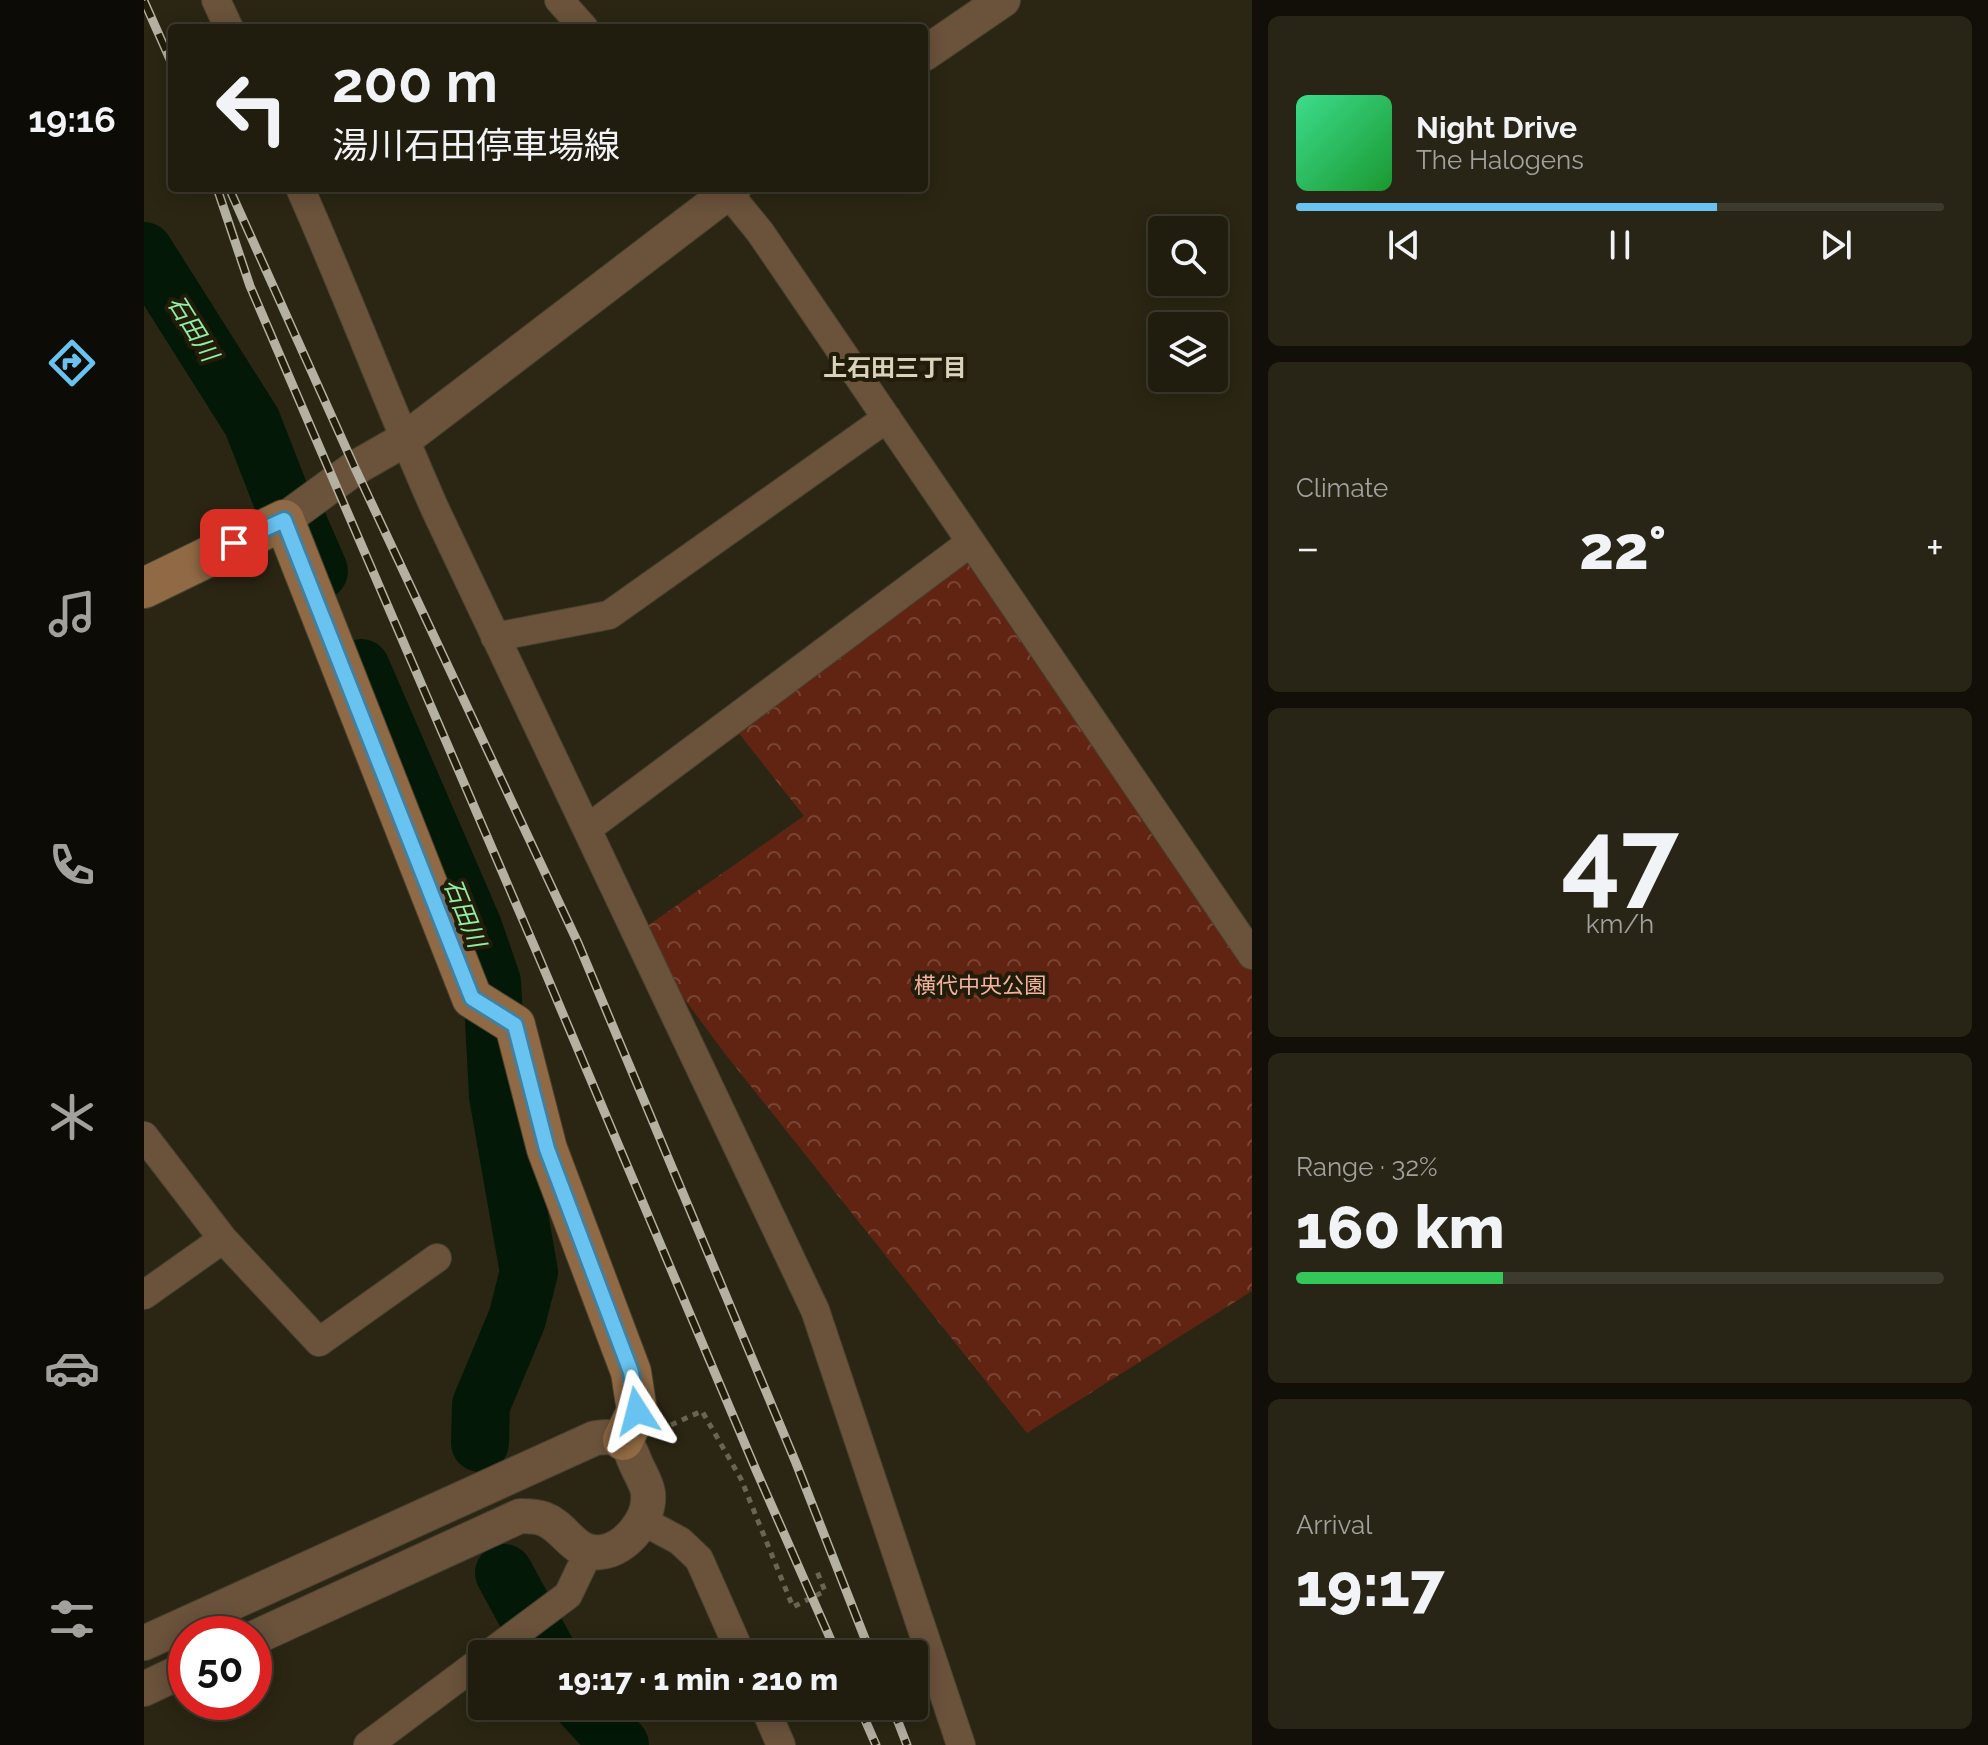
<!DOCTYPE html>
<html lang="en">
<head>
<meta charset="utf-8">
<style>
	:root { --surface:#201c0e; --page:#282517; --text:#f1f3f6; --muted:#a2a19e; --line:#3d3a2e; --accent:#69c3f1 }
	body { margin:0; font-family:Raleway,"Noto Sans JP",sans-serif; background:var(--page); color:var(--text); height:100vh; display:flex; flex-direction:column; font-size:30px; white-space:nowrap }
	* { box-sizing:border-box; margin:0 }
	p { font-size:26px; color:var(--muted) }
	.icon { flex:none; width:44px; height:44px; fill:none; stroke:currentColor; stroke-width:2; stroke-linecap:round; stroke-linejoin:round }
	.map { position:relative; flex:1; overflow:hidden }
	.details { display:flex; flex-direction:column; gap:16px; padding:16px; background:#120f08; width:736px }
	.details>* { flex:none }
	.guide { position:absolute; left:24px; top:24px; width:760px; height:168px; border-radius:8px; box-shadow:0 4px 20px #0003,0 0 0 2px var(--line); background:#201c0e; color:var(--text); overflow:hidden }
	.tools { position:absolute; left:1004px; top:216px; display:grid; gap:16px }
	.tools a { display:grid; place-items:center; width:80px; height:80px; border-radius:8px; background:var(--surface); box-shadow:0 4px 20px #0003,0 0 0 2px var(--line); font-size:40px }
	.speed { position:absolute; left:24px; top:1616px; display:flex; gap:16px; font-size:40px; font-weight:700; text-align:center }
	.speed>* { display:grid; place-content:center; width:104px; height:104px; border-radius:50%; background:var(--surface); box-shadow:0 4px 20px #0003,0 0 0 2px var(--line); line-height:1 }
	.speed .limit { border:12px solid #d22; background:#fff; color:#111 }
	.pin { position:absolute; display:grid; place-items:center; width:68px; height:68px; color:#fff; margin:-34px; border-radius:16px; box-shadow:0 4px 12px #0006 }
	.me { position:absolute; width:88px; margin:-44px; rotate:351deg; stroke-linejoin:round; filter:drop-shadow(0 0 6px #0008) }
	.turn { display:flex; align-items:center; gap:28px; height:168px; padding:0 32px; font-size:36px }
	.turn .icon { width:104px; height:104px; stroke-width:2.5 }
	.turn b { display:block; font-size:56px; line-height:68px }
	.big { font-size:60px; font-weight:800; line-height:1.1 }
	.details .widget { flex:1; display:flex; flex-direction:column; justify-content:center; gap:12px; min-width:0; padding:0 28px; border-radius:12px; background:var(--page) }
	.details .dial { align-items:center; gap:0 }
	.dial b { font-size:104px; line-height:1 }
	.song { display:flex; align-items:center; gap:24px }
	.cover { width:96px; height:96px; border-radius:12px; background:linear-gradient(135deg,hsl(150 70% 55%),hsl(130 70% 35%)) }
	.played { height:8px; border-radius:4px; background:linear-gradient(90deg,var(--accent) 65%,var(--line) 65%) }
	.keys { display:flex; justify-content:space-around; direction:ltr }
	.heat { display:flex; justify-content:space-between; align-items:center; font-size:44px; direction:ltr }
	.charge { height:12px; border-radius:6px; background:linear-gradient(90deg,#34c759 32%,var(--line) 0) }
	.trip { position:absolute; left:324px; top:1640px; width:460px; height:80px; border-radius:8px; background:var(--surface); box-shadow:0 4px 20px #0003,0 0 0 2px var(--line); font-weight:800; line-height:80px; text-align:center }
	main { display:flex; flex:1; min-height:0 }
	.menu { display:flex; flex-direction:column; width:144px; justify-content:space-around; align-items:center; background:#0d0b06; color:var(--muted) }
	.menu .icon { width:56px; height:56px }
	.menu .active { color:var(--accent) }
	.menu b { font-size:36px; color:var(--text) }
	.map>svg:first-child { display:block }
	.park { fill:url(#park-crowns) }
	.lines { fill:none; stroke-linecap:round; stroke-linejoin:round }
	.river { stroke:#041807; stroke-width:58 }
	.minor-casing { stroke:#474230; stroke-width:30 }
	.tertiary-casing { stroke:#474230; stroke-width:36 }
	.secondary-casing { stroke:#474230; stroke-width:42 }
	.path { stroke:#696554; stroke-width:5; stroke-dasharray:6 6; stroke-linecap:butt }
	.minor { stroke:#6a523b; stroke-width:28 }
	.tertiary { stroke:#6a523b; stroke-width:34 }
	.secondary { stroke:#906a44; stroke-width:40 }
	.rail-casing { stroke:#b4b1a3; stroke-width:9 }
	.rail { stroke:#221c0a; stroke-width:6; stroke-dasharray:18; stroke-linecap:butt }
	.route-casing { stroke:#447f9d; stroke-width:20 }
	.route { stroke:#69c3f1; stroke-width:14 }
	.labels { text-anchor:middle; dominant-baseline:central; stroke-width:8; stroke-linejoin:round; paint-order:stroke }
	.park-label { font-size:22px; fill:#f4b39f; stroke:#221c0a }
	.water-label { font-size:24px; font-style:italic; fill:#92eea2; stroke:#221c0a }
	.neighbourhood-label { font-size:24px; font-weight:bold; fill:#dad3bc; stroke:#221c0a }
</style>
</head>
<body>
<main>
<nav class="menu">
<b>19:16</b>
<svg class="icon active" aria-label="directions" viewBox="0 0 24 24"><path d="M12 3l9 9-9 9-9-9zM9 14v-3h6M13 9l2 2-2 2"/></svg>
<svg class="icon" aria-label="music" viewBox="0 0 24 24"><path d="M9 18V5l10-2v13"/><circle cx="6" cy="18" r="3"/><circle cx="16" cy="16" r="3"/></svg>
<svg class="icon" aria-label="phone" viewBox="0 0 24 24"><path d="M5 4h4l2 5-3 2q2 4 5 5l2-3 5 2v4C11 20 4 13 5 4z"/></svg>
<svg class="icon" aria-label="climate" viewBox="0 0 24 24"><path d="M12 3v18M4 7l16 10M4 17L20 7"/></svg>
<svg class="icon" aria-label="car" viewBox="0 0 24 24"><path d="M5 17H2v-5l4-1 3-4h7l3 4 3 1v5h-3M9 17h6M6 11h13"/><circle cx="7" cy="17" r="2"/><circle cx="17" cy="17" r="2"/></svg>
<svg class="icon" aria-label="filters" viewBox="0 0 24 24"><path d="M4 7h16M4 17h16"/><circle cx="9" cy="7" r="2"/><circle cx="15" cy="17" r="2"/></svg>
</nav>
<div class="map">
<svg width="1108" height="1745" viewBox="0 0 1108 1745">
	<defs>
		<pattern id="park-crowns" width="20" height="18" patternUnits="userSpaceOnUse" patternTransform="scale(2)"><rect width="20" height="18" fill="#612412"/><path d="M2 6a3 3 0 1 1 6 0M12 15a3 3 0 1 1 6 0" fill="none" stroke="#784434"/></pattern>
	</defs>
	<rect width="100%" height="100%" fill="#2b2613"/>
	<!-- park -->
	<path class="park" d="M827,542l281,413v336l-225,142 -301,-378 -90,-121 168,-118 -74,-94z"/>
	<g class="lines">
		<!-- river -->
		<path class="river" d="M0,251l108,171 37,95 10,8 20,46
			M217,668l112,259 19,55 6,114 31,176 -12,47 -36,86 -1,38
			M360,1573l44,81
			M440,1706l36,39"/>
		<!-- minor casing -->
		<g class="minor-casing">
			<path id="minor" d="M72,0l13,28
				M415,0l25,28
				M156,188c47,106 88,215 135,321l380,801 146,435
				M580,188l36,44 492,723
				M351,637l114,-22 278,-197
				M443,829l384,-287
				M0,1136l79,103
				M0,1295l79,-56 96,103 118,-84
				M497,1520l39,21 19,18 42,95
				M345,1654l79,-59 21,-44
				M620,1706l17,39
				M224,1745l114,-85"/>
		</g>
		<!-- tertiary casing -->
		<g class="tertiary-casing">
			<path id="tertiary" d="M780,54l79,-54
				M140,520l71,-52 49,-28 330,-252
				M0,1643l451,-205c8,-1 16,-2 24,1 10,4 13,16 17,25 4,9 11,20 12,29 3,26 -22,56 -46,59 -28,4 -36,-25 -58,-33 -8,-3 -16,-3 -24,-3l-266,122
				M0,1689l42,-20"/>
		</g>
		<!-- secondary casing -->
		<g class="secondary-casing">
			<path id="secondary" d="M0,588l140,-68 188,478 43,27 32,124 84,223 6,39 -14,29"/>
		</g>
		<!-- path -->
		<path class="path" d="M527,1425l31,-14 39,68 52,128 32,-16 -9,-22"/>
		<!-- minor -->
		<use href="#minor" class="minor"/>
		<!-- tertiary -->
		<use href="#tertiary" class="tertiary"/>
		<!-- secondary -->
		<use href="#secondary" class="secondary"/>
		<!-- rail casing -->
		<g class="rail-casing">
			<path id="rail" d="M0,1l28,63
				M73,188l33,98 288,669 218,515 81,184
				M85,188l126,280 223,475 218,520 75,191
				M715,1706l17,39
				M748,1706l15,39"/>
		</g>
		<!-- rail -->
		<use href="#rail" class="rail"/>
	</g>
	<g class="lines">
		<!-- route casing -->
		<g class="route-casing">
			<path id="route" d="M90,543l50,-23 188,478 43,27 32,124 84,223 6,39"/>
		</g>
		<!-- route -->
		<use href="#route" class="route"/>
	</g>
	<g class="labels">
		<!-- park labels -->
		<g class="park-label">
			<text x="836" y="985">横代中央公園</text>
		</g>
		<!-- water labels -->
		<g class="water-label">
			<text transform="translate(49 328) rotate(58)">石田川</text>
			<text transform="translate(321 913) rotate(68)">石田川</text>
		</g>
		<!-- neighbourhood labels -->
		<g class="neighbourhood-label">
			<text x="751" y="367">上石田三丁目</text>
		</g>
	</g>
</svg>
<div class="tools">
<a><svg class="icon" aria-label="search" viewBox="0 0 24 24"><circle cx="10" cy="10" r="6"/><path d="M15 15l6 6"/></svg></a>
<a><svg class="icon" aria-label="layers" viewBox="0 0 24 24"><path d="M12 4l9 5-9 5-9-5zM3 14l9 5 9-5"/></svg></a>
</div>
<div class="speed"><div class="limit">50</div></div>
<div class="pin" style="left:90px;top:543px;background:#d93025"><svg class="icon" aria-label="arrive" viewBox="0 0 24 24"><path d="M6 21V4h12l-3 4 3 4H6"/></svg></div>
<svg class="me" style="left:493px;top:1411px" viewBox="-20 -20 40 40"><path d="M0-17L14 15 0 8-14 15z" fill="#69c3f1" stroke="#fff" stroke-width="4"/></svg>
<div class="trip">19:17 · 1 min · 210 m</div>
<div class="guide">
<div class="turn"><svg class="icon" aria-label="left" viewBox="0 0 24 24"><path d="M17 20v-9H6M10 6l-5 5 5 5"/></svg><div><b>200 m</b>湯川石田停車場線</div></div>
</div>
</div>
<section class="details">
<div class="widget">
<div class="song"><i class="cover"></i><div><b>Night Drive</b><p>The Halogens</p></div></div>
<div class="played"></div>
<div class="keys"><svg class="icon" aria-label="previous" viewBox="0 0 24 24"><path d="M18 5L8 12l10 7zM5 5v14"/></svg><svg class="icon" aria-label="pause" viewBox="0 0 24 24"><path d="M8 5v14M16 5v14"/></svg><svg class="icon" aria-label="next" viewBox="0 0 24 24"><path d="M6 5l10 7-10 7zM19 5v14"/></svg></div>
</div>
<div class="widget"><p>Climate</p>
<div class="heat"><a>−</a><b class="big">22°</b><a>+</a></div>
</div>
<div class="widget dial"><b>47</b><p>km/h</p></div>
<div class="widget"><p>Range · 32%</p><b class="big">160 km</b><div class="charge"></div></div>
<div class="widget"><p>Arrival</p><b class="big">19:17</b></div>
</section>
</main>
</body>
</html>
